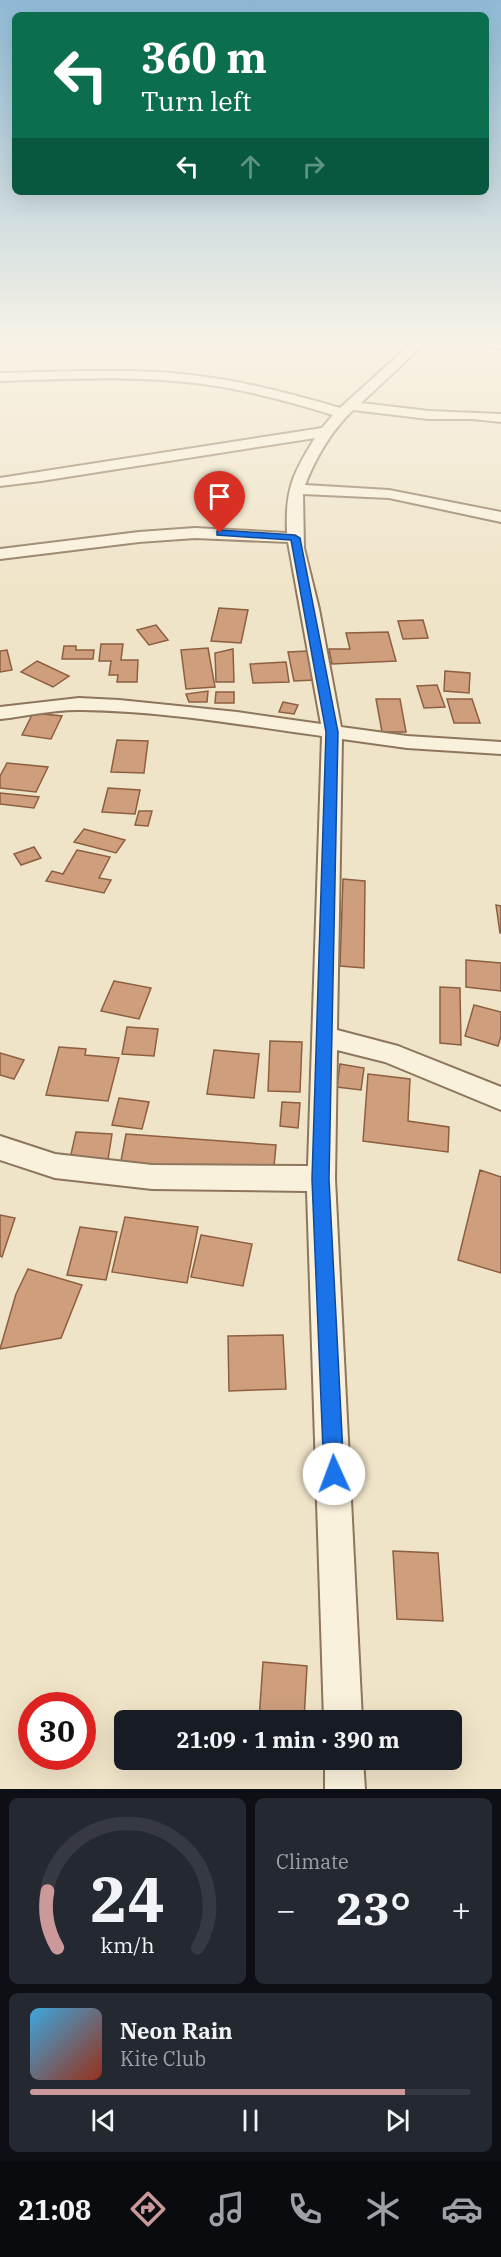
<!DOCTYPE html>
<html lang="en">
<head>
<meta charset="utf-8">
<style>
	:root { --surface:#171b24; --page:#242831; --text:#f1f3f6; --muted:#9ea1a6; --line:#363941; --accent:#cc999b }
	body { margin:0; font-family:"IBM Plex Serif",serif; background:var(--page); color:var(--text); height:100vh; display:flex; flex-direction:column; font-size:22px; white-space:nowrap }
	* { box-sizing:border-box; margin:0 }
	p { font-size:20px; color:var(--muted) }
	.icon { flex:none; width:33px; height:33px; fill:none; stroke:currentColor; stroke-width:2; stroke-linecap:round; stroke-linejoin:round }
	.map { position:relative; height:1789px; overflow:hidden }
	.side { display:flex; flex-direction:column; gap:9px; padding:9px; background:#0d0f14; flex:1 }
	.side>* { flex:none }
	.guide { position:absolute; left:12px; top:12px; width:477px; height:183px; border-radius:9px; box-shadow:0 6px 24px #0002; background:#0b6e4f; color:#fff; overflow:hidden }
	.speed { position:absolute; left:18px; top:1692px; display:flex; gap:12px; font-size:30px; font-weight:700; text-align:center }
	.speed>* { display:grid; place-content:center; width:78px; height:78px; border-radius:50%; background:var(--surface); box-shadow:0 6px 24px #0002; line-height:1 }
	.speed .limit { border:9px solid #d22; background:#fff; color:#111 }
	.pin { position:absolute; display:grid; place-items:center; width:51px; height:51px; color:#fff; margin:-62px -26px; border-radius:50% 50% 50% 0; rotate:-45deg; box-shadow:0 0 6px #0007 }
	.pin .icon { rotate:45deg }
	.me { position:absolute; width:66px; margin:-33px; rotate:358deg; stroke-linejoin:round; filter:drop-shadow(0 0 4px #0008) }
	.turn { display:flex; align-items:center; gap:21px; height:126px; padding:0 30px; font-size:27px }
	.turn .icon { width:78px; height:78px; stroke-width:2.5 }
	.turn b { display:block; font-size:42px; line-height:51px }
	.lanes { display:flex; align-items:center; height:57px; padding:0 30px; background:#0003; justify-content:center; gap:30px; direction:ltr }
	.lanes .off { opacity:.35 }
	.big { font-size:45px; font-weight:700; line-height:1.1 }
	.side .tile { flex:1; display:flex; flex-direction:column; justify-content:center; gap:9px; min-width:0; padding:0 21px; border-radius:9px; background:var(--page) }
	.side .dial { align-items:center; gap:0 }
	.dial svg { height:156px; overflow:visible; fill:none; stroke:var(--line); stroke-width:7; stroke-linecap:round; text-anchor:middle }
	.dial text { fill:var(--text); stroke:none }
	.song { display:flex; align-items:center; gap:18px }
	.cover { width:72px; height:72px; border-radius:9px; background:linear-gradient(135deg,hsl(200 70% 55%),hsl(10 70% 35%)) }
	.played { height:6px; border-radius:3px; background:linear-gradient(90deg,var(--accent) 85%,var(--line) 85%) }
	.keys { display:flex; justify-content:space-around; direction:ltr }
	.heat { display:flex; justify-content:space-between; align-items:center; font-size:33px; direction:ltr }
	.side .tiles { flex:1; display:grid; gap:9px; grid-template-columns:1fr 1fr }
	.tile:last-child { grid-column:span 2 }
	.trip { position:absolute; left:114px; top:1710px; width:348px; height:60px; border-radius:9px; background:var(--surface); box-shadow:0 6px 24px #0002; font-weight:700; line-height:60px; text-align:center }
	.dock { display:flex; height:96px; justify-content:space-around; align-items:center; background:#090b0e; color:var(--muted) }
	.dock .icon { width:42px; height:42px }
	.dock .active { color:var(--accent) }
	.dock b { font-size:27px; color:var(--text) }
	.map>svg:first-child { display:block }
	.building { fill:#cf9f7d; stroke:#8d5f41; stroke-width:1.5 }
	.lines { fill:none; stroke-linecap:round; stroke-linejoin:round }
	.street-casing { stroke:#8d765c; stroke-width:4 }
	.street { fill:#faf1dc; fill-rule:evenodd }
	.route { fill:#1a73e8; stroke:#114b97; stroke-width:1.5 }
</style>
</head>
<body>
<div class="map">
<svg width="501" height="1789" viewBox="0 0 501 1789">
	<rect width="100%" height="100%" fill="#f0e4c8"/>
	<!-- building -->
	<path class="building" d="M219,608l29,2 -7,33 -30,-2z
		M423,620l5,18 -25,1 -5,-18z
		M156,625l12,15 -19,5 -12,-15z
		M388,632l8,29 -64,3 -3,-15h21l-4,-16z
		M101,644h22l-2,16h17l-1,22h-20l1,-7h-9l2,-14h-12z
		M64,646h12v4h18l-1,9h-31z
		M208,648l7,39 -29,2 -5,-39z
		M233,649l1,33h-18l-1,-29z
		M7,650l5,20 -12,2v-21z
		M308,651l6,29 -20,1 -6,-29z
		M37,661l32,15 -16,11 -32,-15z
		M286,662l3,20 -36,1 -3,-19z
		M445,671l25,2 -1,20 -25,-2z
		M437,685l8,22 -21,1 -7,-22z
		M208,691l-1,11h-18l-3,-8z
		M216,692h18v11h-19z
		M376,699h24l6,33h-24z
		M447,699h25l8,24h-26z
		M283,702l15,3 -4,9 -15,-2z
		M33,713l29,3 -11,23 -29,-4z
		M117,740l31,1 -4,32 -33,-1z
		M7,763l41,4 -12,25 -36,-4v-12z
		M108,788l32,2 -5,24 -33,-2z
		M0,793l39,4 -5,11 -34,-4z
		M139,811h13l-4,15 -13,-1z
		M84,829l41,11 -9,13 -42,-11z
		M34,847l7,11 -20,7 -7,-11z
		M77,850l33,7 -11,21 12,2 -7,13 -58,-12 6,-10 11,3z
		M343,879l22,2 -1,87 -24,-2z
		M496,905l5,1v27h-1z
		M466,960l35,3v28l-35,-4z
		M114,981l37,7 -12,31 -38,-8z
		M440,987l20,1 1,57 -21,-2z
		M474,1005l27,7v24l-3,10 -33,-10z
		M127,1027l31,2 -4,27 -32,-2z
		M270,1041l32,1 -2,50 -32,-1z
		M59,1047l27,2 -1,6 34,3 -11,43 -62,-6z
		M214,1050l45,4 -5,44 -47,-4z
		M0,1053l24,7 -10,19 -14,-4z
		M340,1064l24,4 -3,22 -24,-3z
		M368,1074l42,5 -2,42 41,6 -1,25 -85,-11z
		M119,1098l30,4 -7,27 -30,-4z
		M282,1102l18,1 -2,25 -18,-2z
		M76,1132l36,2 -5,32 -38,-3z
		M126,1134l150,11 -3,32 -153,-11z
		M480,1170l21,7v96l-43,-13z
		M0,1215l15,3 -13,39 -2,-1z
		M125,1217l73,10 -11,56 -75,-11z
		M80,1227l37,5 -11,48 -39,-5z
		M201,1235l51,9 -9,42 -52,-9z
		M28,1269l54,16 -21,53 -61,11 16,-55z
		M283,1335l3,54 -57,2 -1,-55z
		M393,1551l45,2 5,68 -46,-2z
		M263,1662l44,4 -3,54h-45z"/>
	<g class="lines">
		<!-- street casing -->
		<g class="street-casing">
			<path id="street" d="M413,342h13l-65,61 68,8 72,3v8l-29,-3h-43l-76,-9c-22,21 -37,47 -48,75l84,5 112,22v10l-112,-24 -86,-4 1,54 15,61 22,118 66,9 94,6v12l-94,-6 -65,-9 -5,291 61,16 103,41v23l-116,-48 -48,-12 -2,129 27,541h-38l-17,-529 -155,-2 -97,-11 -55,-18v-24l55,18 97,11 156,1 14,-430c-79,-11 -160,-25 -240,-26 -27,-1 -55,6 -82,9v-12l79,-9 40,2 118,12 84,12 -33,-182 -93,-4 -56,4 -139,17v-10l139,-17 56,-4 92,5c-2,-43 6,-60 28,-95l-274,43 -41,5v-8l322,-50 11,-13c-42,-13 -86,-25 -130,-31 -68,-9 -135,-5 -203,-3v-8c69,-1 138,-6 206,4 45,6 90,18 134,31z
				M475,342h26v7l-24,-4z
				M325,1760h38l2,29h-40z"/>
		</g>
		<!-- street -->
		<use href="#street" class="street"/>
	</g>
	<!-- sky -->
	<linearGradient id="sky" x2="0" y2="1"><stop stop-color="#8fbad6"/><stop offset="0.58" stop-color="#f8f3e6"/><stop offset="1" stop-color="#f8f3e6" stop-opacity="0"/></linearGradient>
	<rect width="501" height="592" fill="url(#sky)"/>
	<!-- route -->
	<path class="route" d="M220,530l75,5 5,3 38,194 -9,447 15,295 -3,7 -7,3 -7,-3 -3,-7 -12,-295 14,-447 -35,-192 -74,-5v-4z"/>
</svg>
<div class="speed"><div class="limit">30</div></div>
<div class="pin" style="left:220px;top:533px;background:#d93025"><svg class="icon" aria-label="arrive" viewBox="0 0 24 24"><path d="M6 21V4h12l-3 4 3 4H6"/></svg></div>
<svg class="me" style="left:334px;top:1474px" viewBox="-20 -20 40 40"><circle r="19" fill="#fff"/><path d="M0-13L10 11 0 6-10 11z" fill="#1a73e8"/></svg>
<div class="trip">21:09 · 1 min · 390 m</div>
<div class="guide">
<div class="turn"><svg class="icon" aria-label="left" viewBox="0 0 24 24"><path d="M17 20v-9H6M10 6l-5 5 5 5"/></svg><div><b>360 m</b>Turn left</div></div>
<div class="lanes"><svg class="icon" aria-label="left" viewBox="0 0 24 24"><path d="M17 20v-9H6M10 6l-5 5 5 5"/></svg><svg class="icon off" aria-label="ahead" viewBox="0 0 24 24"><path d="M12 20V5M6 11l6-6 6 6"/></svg><svg class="icon off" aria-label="right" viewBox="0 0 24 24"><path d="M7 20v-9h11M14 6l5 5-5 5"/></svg></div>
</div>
</div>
<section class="side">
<div class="tiles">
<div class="tile dial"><svg viewBox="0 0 100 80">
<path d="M14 69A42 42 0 1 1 86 69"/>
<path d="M14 69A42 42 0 0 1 9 40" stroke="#cc999b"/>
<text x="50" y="56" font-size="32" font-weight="700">24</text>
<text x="50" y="72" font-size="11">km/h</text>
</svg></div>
<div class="tile"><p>Climate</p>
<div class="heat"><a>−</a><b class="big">23°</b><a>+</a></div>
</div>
<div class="tile">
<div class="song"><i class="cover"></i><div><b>Neon Rain</b><p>Kite Club</p></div></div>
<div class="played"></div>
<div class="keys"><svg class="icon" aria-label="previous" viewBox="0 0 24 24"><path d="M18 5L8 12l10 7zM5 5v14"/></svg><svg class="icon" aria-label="pause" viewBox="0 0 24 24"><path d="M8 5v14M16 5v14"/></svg><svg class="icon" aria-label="next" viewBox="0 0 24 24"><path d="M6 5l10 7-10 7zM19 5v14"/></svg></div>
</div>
</div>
</section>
<nav class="dock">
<b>21:08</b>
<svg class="icon active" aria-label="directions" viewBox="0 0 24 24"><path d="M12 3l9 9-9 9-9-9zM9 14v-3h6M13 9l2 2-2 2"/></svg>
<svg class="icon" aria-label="music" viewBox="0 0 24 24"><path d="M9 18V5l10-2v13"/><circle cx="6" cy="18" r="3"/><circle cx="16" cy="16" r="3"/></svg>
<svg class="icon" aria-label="phone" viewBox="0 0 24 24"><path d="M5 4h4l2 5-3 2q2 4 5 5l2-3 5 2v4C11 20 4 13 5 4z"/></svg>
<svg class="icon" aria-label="climate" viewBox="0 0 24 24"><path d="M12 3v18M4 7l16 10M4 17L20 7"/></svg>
<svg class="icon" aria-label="car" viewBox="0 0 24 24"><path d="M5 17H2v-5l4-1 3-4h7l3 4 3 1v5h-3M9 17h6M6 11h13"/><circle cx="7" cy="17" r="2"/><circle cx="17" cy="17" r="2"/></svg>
</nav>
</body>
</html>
